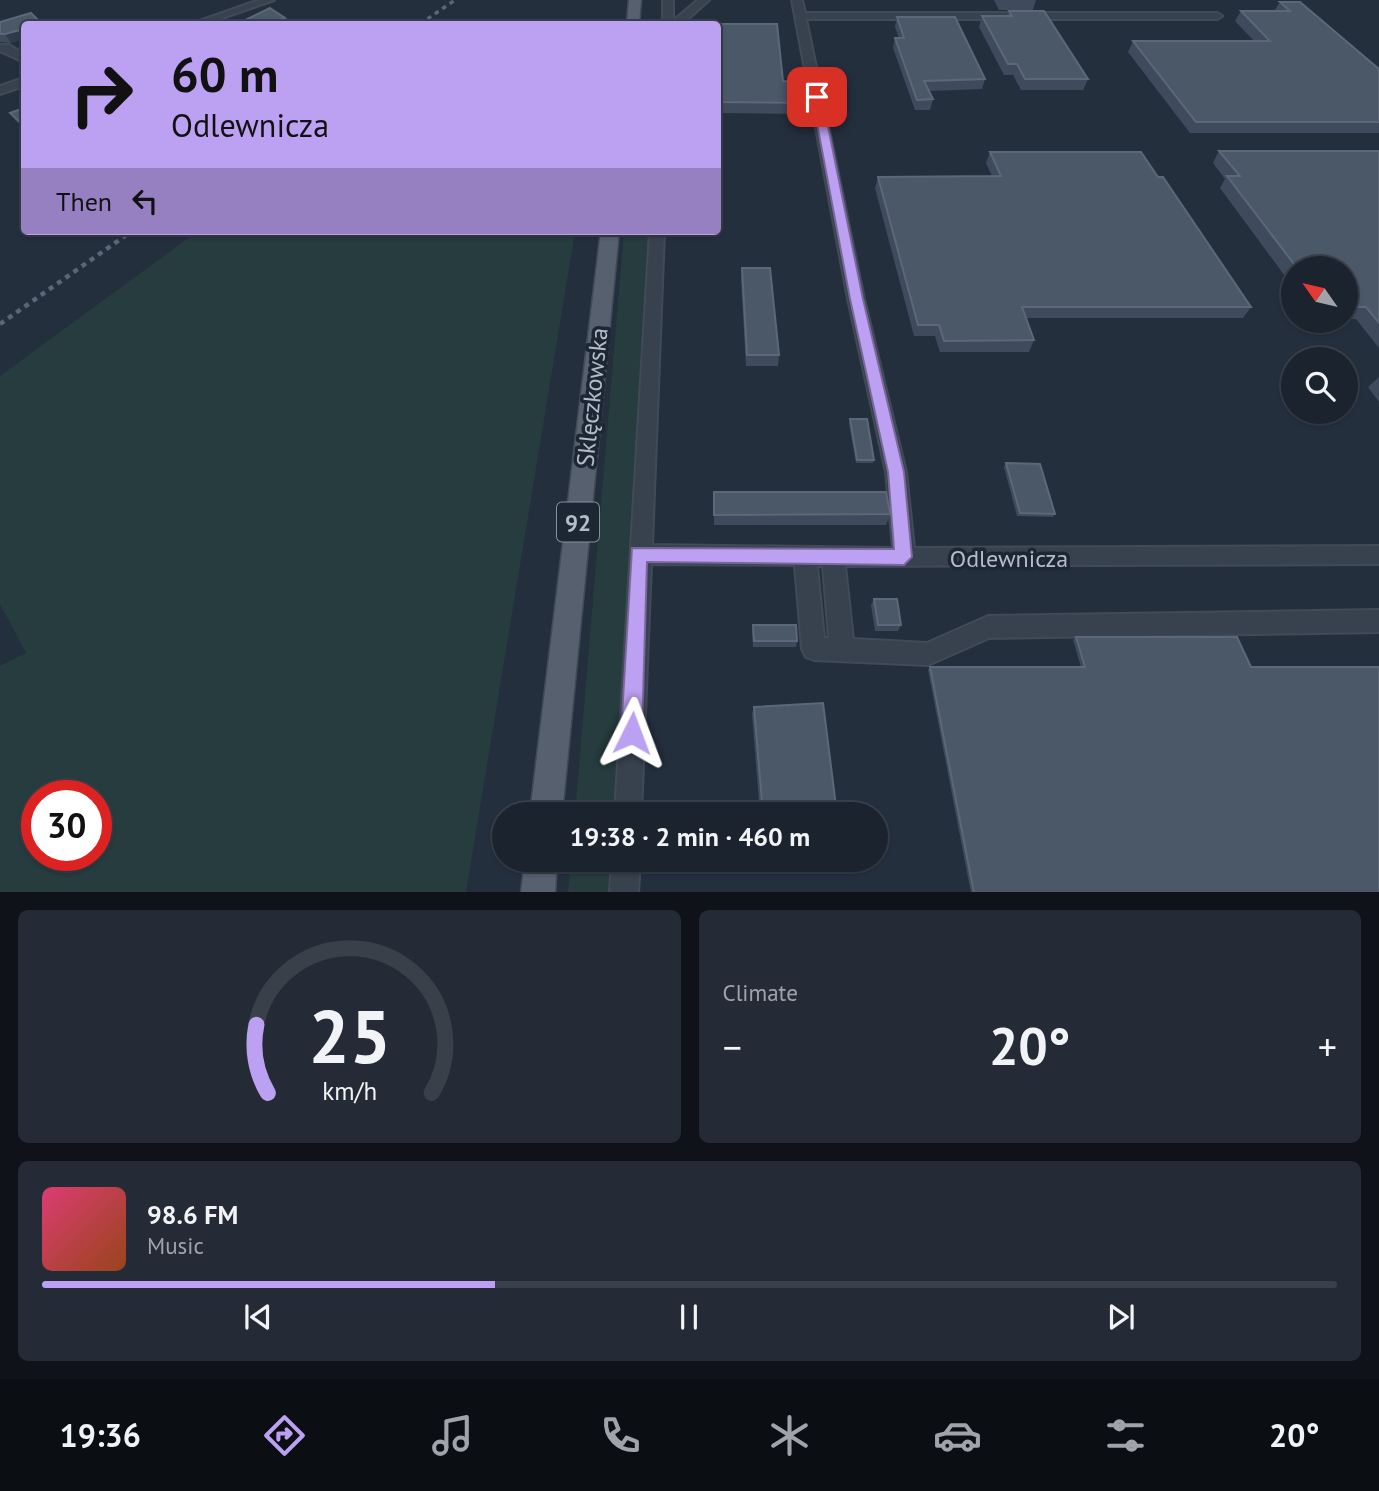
<!DOCTYPE html>
<html lang="en">
<head>
<meta charset="utf-8">
<style>
	:root { --surface:#1b232e; --page:#242b36; --text:#f1f3f6; --muted:#a0a4aa; --line:#39404a; --accent:#bca0f2 }
	body { margin:0; font-family:"PT Sans",sans-serif; background:var(--page); color:var(--text); height:100vh; display:flex; flex-direction:column; font-size:26px; white-space:nowrap }
	* { box-sizing:border-box; margin:0 }
	p { font-size:23px; color:var(--muted) }
	.icon { flex:none; width:38px; height:38px; fill:none; stroke:currentColor; stroke-width:2; stroke-linecap:round; stroke-linejoin:round }
	.map { position:relative; height:892px; overflow:hidden }
	.details { display:flex; flex-direction:column; gap:18px; padding:18px; background:#0f1319; flex:1 }
	.details>* { flex:none }
	.top-card { position:absolute; left:21px; top:21px; width:700px; height:214px; border-radius:7px; box-shadow:0 2px 5px #0004,0 0 0 2px var(--line); background:#bca0f2; color:#111; overflow:hidden }
	.needle { width:46px; rotate:304deg }
	.buttons { position:absolute; left:1281px; top:256px; display:grid; gap:14px }
	.buttons a { display:grid; place-items:center; width:77px; height:77px; border-radius:50%; background:var(--surface); box-shadow:0 2px 5px #0004,0 0 0 2px var(--line); font-size:35px }
	.speed { position:absolute; left:21px; top:780px; display:flex; gap:14px; font-size:35px; font-weight:700; text-align:center }
	.speed>* { display:grid; place-content:center; width:91px; height:91px; border-radius:50%; background:var(--surface); box-shadow:0 2px 5px #0004,0 0 0 2px var(--line); line-height:1 }
	.speed .limit { border:10px solid #d22; background:#fff; color:#111 }
	.pin { position:absolute; display:grid; place-items:center; width:60px; height:60px; color:#fff; margin:-30px; border-radius:14px; box-shadow:0 4px 10px #0006 }
	.me { position:absolute; width:77px; margin:-38px; rotate:3deg; stroke-linejoin:round; filter:drop-shadow(0 0 5px #0008) }
	.turn { display:flex; align-items:center; gap:24px; height:147px; padding:0 35px; font-size:32px }
	.turn .icon { width:91px; height:91px; stroke-width:2.5 }
	.turn b { display:block; font-size:49px; line-height:60px }
	.then { display:flex; align-items:center; height:66px; padding:0 35px; background:#0003; gap:14px; font-size:26px }
	.big { font-size:52px; font-weight:800; line-height:1.1 }
	.details .card { flex:1; display:flex; flex-direction:column; justify-content:center; gap:10px; min-width:0; padding:0 24px; border-radius:10px; background:var(--page) }
	.details .dial { align-items:center; gap:0 }
	.dial svg { height:182px; overflow:visible; fill:none; stroke:var(--line); stroke-width:7; stroke-linecap:round; text-anchor:middle }
	.dial text { fill:var(--text); stroke:none }
	.song { display:flex; align-items:center; gap:21px }
	.cover { width:84px; height:84px; border-radius:10px; background:linear-gradient(135deg,hsl(340 70% 55%),hsl(20 70% 35%)) }
	.played { height:7px; border-radius:4px; background:linear-gradient(90deg,var(--accent) 35%,var(--line) 35%) }
	.keys { display:flex; justify-content:space-around; direction:ltr }
	.heat { display:flex; justify-content:space-between; align-items:center; font-size:38px; direction:ltr }
	.details .tiles { flex:1; display:grid; gap:18px; grid-template-columns:1fr 1fr }
	.card:last-child { grid-column:span 2 }
	.trip { position:absolute; left:492px; top:802px; width:396px; height:70px; border-radius:35px; background:var(--surface); box-shadow:0 2px 5px #0004,0 0 0 2px var(--line); font-weight:800; line-height:70px; text-align:center }
	.dock { display:flex; height:112px; justify-content:space-around; align-items:center; background:#0b0e12; color:var(--muted) }
	.dock .icon { width:49px; height:49px }
	.dock .on { color:var(--accent) }
	.dock b { font-size:32px; color:var(--text) }
	.map>svg:first-child { display:block }
	.green { fill:#263c3f; fill-rule:evenodd }
	.lines { fill:none; stroke-linecap:round; stroke-linejoin:round }
	.minor-casing { stroke:#414a57; stroke-width:4 }
	.major-casing { stroke:#414a57; stroke-width:3 }
	.minor { fill:#38414e; fill-rule:evenodd }
	.major { fill:#56606e; fill-rule:evenodd }
	.rail-far1 { stroke:#5a6575; stroke-width:3.5; stroke-dasharray:4.5 4.5; stroke-linecap:butt }
	.rail { stroke:#5a6575; stroke-width:4.5; stroke-dasharray:5 5; stroke-linecap:butt }
	.wall { fill:#3f4b5c }
	.shaded-wall { fill:#2f3b4b }
	.building { fill:#4b5868; stroke:#5c6777; stroke-width:2 }
	.route { fill:#bca0f2; stroke:#7a689d; stroke-width:2 }
	.labels { text-anchor:middle; dominant-baseline:central; stroke-width:7; stroke-linejoin:round; paint-order:stroke }
	.shield { fill:#1d2633; stroke:#878f9c; stroke-width:2 }
	.shield-label { font-size:23px; font-weight:bold; fill:#b4bcc9 }
	.street-label { font-size:24px; fill:#b4bcc9; stroke:#1d2633 }
</style>
</head>
<body>
<div class="map">
<svg width="1379" height="893" viewBox="0 0 1379 893">
	<rect width="100%" height="100%" fill="#242f3e"/>
	<!-- green -->
	<path class="green" d="M198,231l377,1 -109,660h-466v-226l26,-13 -26,-49v-228zM96,796v60h-59v-60z
		M624,231h26l-30,583h-45z
		M571,859h46l-2,33 -47,1z"/>
	<g class="lines">
		<!-- minor casing -->
		<g class="minor-casing">
			<path id="minor" d="M259,0h15l-69,24h-14z
				M663,0h10v21l25,-21h11l-27,24h-19z
				M792,0h10l3,13h412l5,3 -5,3h-411l58,280 42,173 8,76 465,-2v18l-534,2 8,73 74,4 61,-27 391,-6v22l-390,6 -61,27 -114,-5 -8,-3 -4,-8 -7,-84 -144,-1 -10,250h-26l35,-583h14l-12,314 241,3 -7,-76 -38,-173zM817,566h6l6,72h-5z
				M0,45h9l15,9v8l-24,-11z
				M24,78v8l-24,8v-8z
				M612,859h28l-2,34h-28z"/>
		</g>
		<!-- major casing -->
		<g class="major-casing">
			<path id="major" d="M629,0h12l-2,24h-12z
				M601,231h18l-57,583h-32z
				M525,859h32l-2,34h-34z"/>
		</g>
		<!-- minor -->
		<use href="#minor" class="minor"/>
		<!-- major -->
		<use href="#major" class="major"/>
		<!-- rail-far1 -->
		<path class="rail-far1" d="M420,24l35,-24"/>
		<!-- rail -->
		<path class="rail" d="M0,324l132,-93"/>
	</g>
	<!-- wall -->
	<path class="wall" d="M994,0h42l-3,10h-34z
		M1280,2l99,67v64h-189l-62,-81 5,-11h121l-19,-20 6,-10h33z
		M1009,11l79,68 -5,11h-62l-8,-15h-9l-25,-48 3,-11h25z
		M897,17l88,62 -3,10 -53,2 4,8 -3,11h-15l-22,-62 2,-10h4l-4,-11z
		M0,22l11,21 -11,-1z
		M718,24l91,79 -2,11 -89,-1z
		M24,108v20l-9,-8 -5,-7z
		M1219,151h160v197l-23,-29h-10v-51h-53v19l-73,-99 5,-9 -12,-16z
		M990,152l168,25 93,130 -8,11h-217l8,22 -5,12h-89l-5,-16h-21l-39,-148 3,-11 114,-1 -6,-13z
		M742,268l37,87 -1,11h-32l-5,-87z
		M1379,377v25l-11,-15z
		M850,419l24,41 -1,3h-17l-7,-40z
		M1006,463l49,51 -2,3 -36,-1 -13,-49z
		M714,492l176,22 -4,11h-172z
		M874,599l27,26 -3,6h-23l-4,-26z
		M753,625l44,16 -1,6h-43l-1,-16z
		M1076,637l175,30 128,226h-408l-43,-223 2,-3h151l-8,-27z
		M754,707l83,107h-77l-8,-100z
		M764,859h79l1,1 -5,4 -74,4z"/>
	<!-- shaded-wall -->
	<path class="shaded-wall" d="M24,29v10l-13,4 -6,-9z"/>
	<!-- building -->
	<path class="building" d="M1280,2h20l79,67v53h-183l-63,-81h137l-29,-30h49z
		M270,8l15,10 -3,1 6,5h-51z
		M1009,11h35l44,68h-63l-8,-15h-9l-26,-48h30z
		M31,13l11,11h-18v5l-19,5h-5v-12z
		M897,17h58l30,62 -61,2 9,18 -16,1 -22,-62h9z
		M717,24h60l6,57 22,1 4,21 -91,-1v-44z
		M24,108v18l-14,-13z
		M1219,151h160v172l-13,-16h-20v-39h-49l-70,-92h13z
		M990,152h151l17,25h5l88,130h-229l12,33 -90,1 -5,-16h-21l-40,-148 123,-1z
		M742,268h28l9,87h-32z
		M850,419h17l7,41h-17z
		M1006,463l34,1 15,50 -35,-1z
		M714,492h172l4,22 -176,1z
		M874,599h23l4,26h-23z
		M753,625h43l1,16h-43z
		M1076,637h161l14,30h128v226h-405l-44,-226h155z
		M823,703l14,111h-74l-9,-107z
		M766,859h77l1,1 -77,3z"/>
	<!-- route -->
	<path class="route" d="M817,94l5,3 41,202 41,173 8,85 -8,8 -257,-3 -5,171 -3,7 -7,3 -8,-3 -3,-7 11,-185 262,1 -6,-77 -38,-173 -38,-202z"/>
	<g class="labels">
		<!-- shield labels -->
		<rect class="shield" x="557" y="502.5" width="42" height="39" rx="5"/>
		<g class="shield-label">
			<text x="578" y="522">92</text>
		</g>
		<!-- street labels -->
		<g class="street-label">
			<text transform="translate(592 397) rotate(-84)">Sklęczkowska</text>
			<text x="1009" y="558">Odlewnicza</text>
		</g>
	</g>
</svg>
<div class="buttons">
<a><svg class="needle" viewBox="-14 -14 28 28"><path d="M0-13l5 13h-10z" fill="#e53935"/><path d="M0 13l5-13h-10z" fill="#a0a4aa"/></svg></a>
<a><svg class="icon" aria-label="search" viewBox="0 0 24 24"><circle cx="10" cy="10" r="6"/><path d="M15 15l6 6"/></svg></a>
</div>
<div class="speed"><div class="limit">30</div></div>
<div class="pin" style="left:817px;top:97px;background:#d93025"><svg class="icon" aria-label="arrive" viewBox="0 0 24 24"><path d="M6 21V4h12l-3 4 3 4H6"/></svg></div>
<svg class="me" style="left:632px;top:733px" viewBox="-20 -20 40 40"><path d="M0-17L14 15 0 8-14 15z" fill="#bca0f2" stroke="#fff" stroke-width="4"/></svg>
<div class="trip">19:38 · 2 min · 460 m</div>
<div class="top-card">
<div class="turn"><svg class="icon" aria-label="right" viewBox="0 0 24 24"><path d="M7 20v-9h11M14 6l5 5-5 5"/></svg><div><b>60 m</b>Odlewnicza</div></div>
<div class="then">Then<svg class="icon" aria-label="left" viewBox="0 0 24 24"><path d="M17 20v-9H6M10 6l-5 5 5 5"/></svg></div>
</div>
</div>
<section class="details">
<div class="tiles">
<div class="card dial"><svg viewBox="0 0 100 80">
<path d="M14 69A42 42 0 1 1 86 69"/>
<path d="M14 69A42 42 0 0 1 9 39" stroke="#bca0f2"/>
<text x="50" y="56" font-size="32" font-weight="700">25</text>
<text x="50" y="72" font-size="11">km/h</text>
</svg></div>
<div class="card"><p>Climate</p>
<div class="heat"><a>−</a><b class="big">20°</b><a>+</a></div>
</div>
<div class="card">
<div class="song"><i class="cover"></i><div><b>98.6 FM</b><p>Music</p></div></div>
<div class="played"></div>
<div class="keys"><svg class="icon" aria-label="previous" viewBox="0 0 24 24"><path d="M18 5L8 12l10 7zM5 5v14"/></svg><svg class="icon" aria-label="pause" viewBox="0 0 24 24"><path d="M8 5v14M16 5v14"/></svg><svg class="icon" aria-label="next" viewBox="0 0 24 24"><path d="M6 5l10 7-10 7zM19 5v14"/></svg></div>
</div>
</div>
</section>
<nav class="dock">
<b>19:36</b>
<svg class="icon on" aria-label="directions" viewBox="0 0 24 24"><path d="M12 3l9 9-9 9-9-9zM9 14v-3h6M13 9l2 2-2 2"/></svg>
<svg class="icon" aria-label="music" viewBox="0 0 24 24"><path d="M9 18V5l10-2v13"/><circle cx="6" cy="18" r="3"/><circle cx="16" cy="16" r="3"/></svg>
<svg class="icon" aria-label="phone" viewBox="0 0 24 24"><path d="M5 4h4l2 5-3 2q2 4 5 5l2-3 5 2v4C11 20 4 13 5 4z"/></svg>
<svg class="icon" aria-label="climate" viewBox="0 0 24 24"><path d="M12 3v18M4 7l16 10M4 17L20 7"/></svg>
<svg class="icon" aria-label="car" viewBox="0 0 24 24"><path d="M5 17H2v-5l4-1 3-4h7l3 4 3 1v5h-3M9 17h6M6 11h13"/><circle cx="7" cy="17" r="2"/><circle cx="17" cy="17" r="2"/></svg>
<svg class="icon" aria-label="filters" viewBox="0 0 24 24"><path d="M4 7h16M4 17h16"/><circle cx="9" cy="7" r="2"/><circle cx="15" cy="17" r="2"/></svg>
<b>20°</b>
</nav>
</body>
</html>
